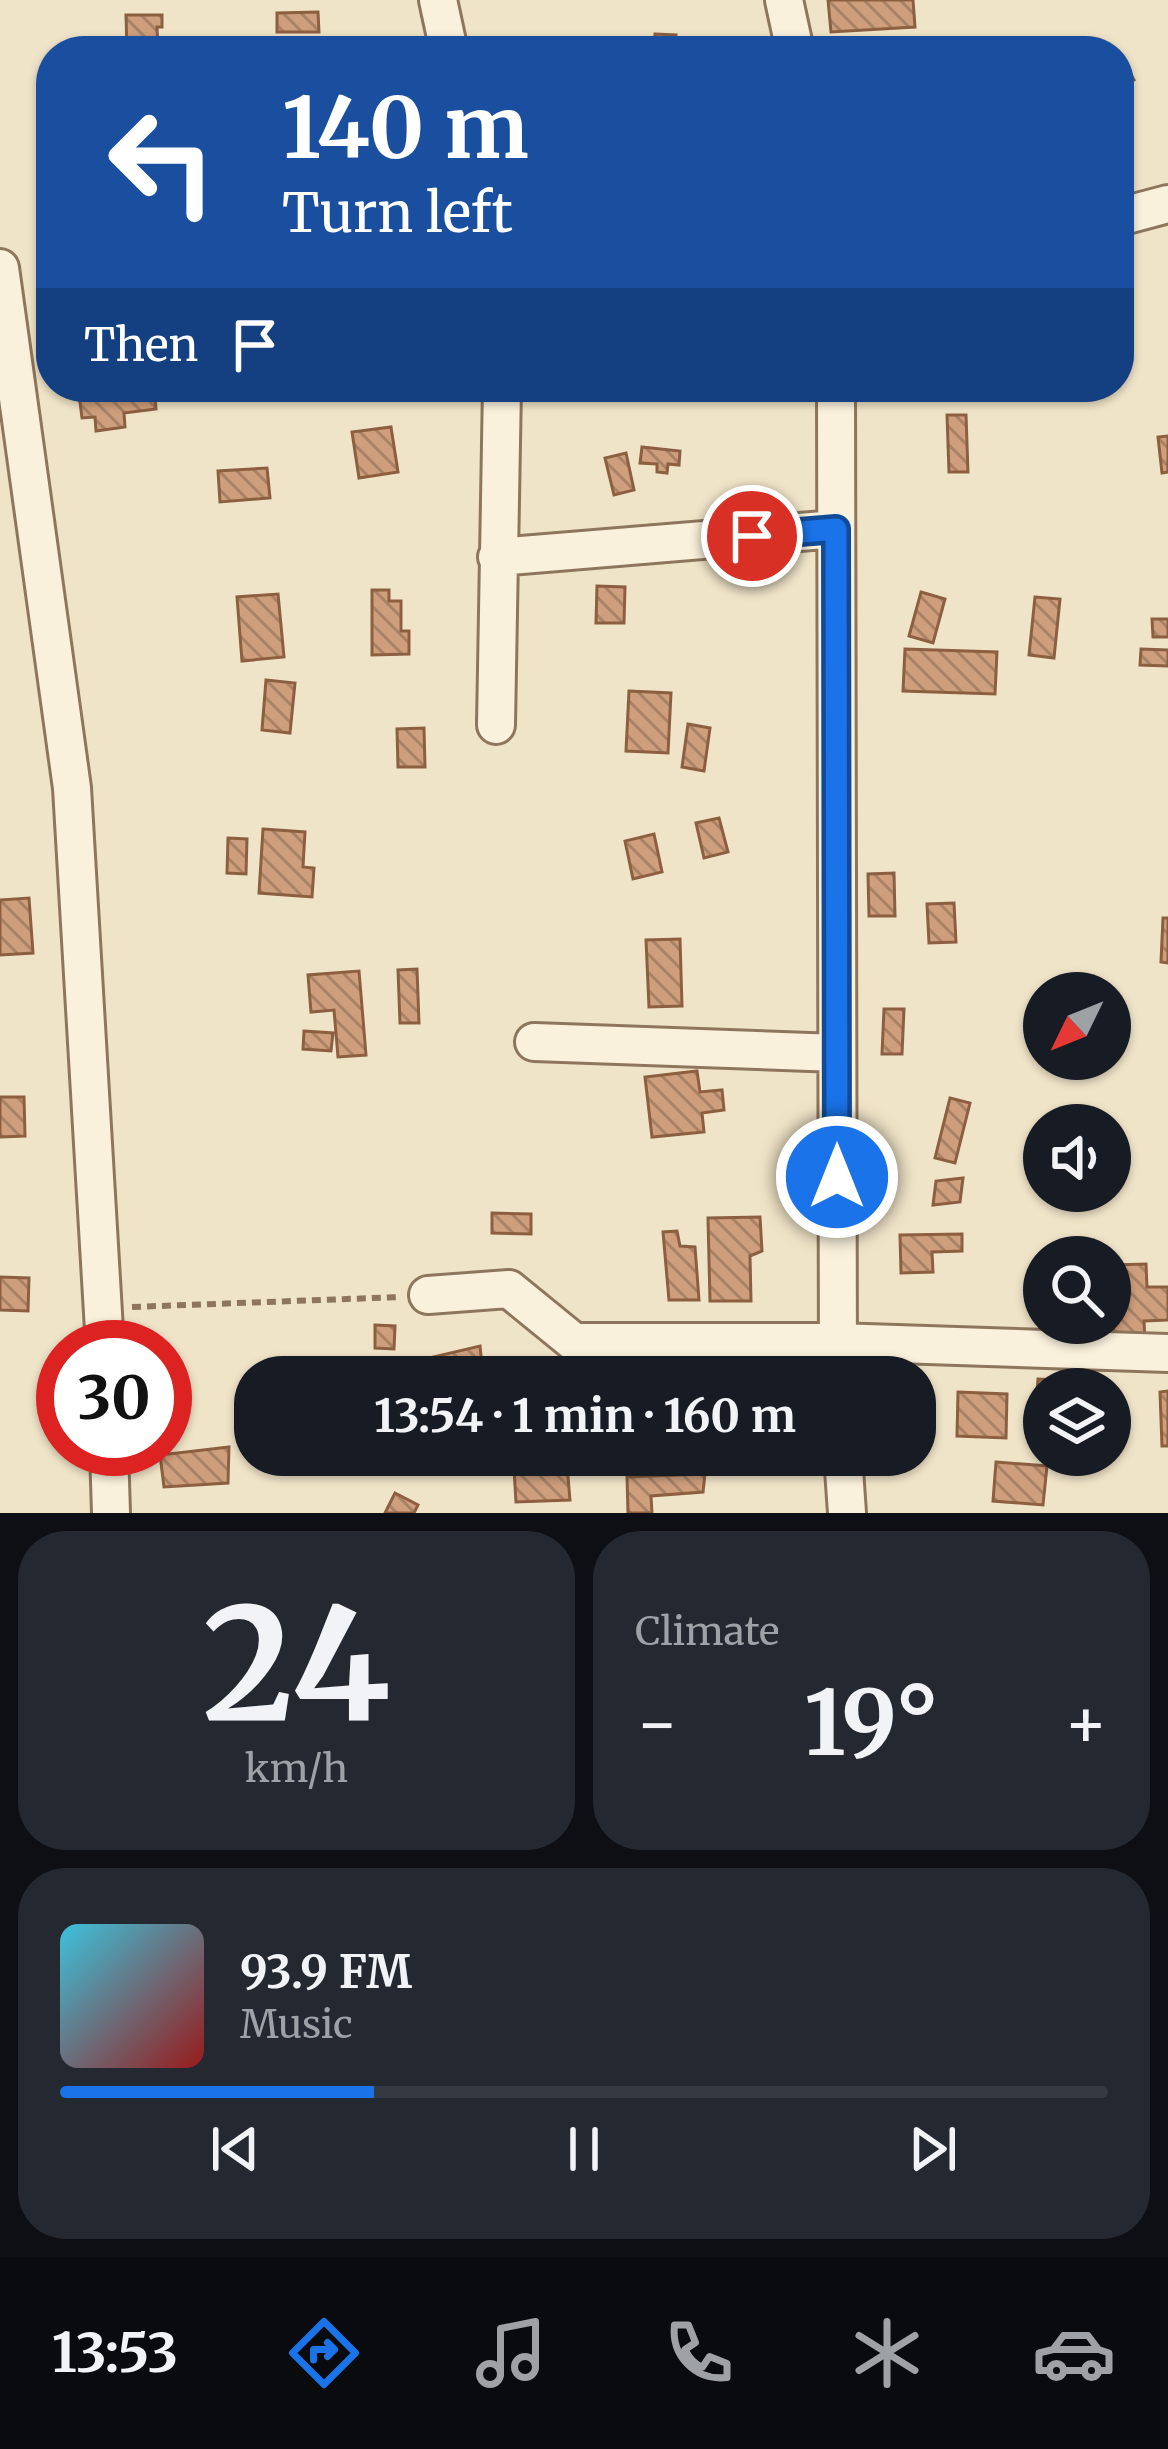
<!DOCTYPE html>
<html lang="en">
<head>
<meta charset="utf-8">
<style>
	:root { --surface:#171b24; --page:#242831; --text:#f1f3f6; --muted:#9ea1a6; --line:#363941; --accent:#1a73e8 }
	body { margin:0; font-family:Merriweather,serif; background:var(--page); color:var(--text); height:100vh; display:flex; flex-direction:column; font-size:45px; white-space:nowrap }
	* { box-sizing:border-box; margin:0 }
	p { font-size:39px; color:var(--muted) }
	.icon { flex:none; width:66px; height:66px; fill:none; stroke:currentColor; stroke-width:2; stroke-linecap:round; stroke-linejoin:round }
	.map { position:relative; height:1513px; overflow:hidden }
	.sheet { display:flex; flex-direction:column; gap:18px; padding:18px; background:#0d0f14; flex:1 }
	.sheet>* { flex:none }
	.banner { position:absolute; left:36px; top:36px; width:1098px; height:366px; border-radius:48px; box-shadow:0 3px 9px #0004; background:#1a4fa0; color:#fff; overflow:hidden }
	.needle { width:78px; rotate:227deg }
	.buttons { position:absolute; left:1023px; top:972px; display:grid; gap:24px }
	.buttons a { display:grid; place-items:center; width:108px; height:108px; border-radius:50%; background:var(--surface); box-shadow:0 3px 9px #0004; font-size:60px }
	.speed { position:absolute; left:36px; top:1320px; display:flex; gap:24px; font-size:60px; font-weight:700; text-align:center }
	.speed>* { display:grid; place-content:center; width:156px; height:156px; border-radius:50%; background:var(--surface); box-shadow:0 3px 9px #0004; line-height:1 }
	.speed .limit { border:18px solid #d22; background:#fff; color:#111 }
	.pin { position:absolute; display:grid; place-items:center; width:102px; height:102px; color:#fff; margin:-51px; border:6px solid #fff; border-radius:50%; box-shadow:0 3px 12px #0007 }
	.me { position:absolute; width:132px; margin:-66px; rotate:0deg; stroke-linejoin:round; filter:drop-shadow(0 0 9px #0008) }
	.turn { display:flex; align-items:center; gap:42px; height:252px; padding:0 48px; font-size:54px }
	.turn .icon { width:156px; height:156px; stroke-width:2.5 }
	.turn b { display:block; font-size:84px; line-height:102px }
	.then { display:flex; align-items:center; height:114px; padding:0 48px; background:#0003; gap:24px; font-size:45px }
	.big { font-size:90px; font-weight:700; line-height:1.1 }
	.sheet .card { flex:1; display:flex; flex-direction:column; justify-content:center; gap:18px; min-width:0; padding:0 42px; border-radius:48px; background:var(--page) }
	.sheet .dial { align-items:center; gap:0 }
	.dial b { font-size:156px; line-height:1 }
	.song { display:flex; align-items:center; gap:36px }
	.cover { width:144px; height:144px; border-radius:18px; background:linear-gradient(135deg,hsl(190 70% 55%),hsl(0 70% 35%)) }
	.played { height:12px; border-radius:6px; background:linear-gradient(90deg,var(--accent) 30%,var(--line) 30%) }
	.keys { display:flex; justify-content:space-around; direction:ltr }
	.heat { display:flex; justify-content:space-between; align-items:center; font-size:66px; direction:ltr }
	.sheet .tiles { flex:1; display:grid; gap:18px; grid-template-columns:1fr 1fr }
	.card:last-child { grid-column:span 2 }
	.trip { position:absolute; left:234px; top:1356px; width:702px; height:120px; border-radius:48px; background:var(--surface); box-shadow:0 3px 9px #0004; font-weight:700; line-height:120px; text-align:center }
	.menu { display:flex; height:192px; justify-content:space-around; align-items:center; background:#090b0e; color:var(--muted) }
	.menu .icon { width:84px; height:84px }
	.menu .active { color:var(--accent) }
	.menu b { font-size:54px; color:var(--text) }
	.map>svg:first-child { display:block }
	.building { fill:url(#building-back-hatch); stroke:#8d5f41; stroke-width:3 }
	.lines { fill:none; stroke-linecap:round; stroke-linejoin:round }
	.minor-casing { stroke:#8d765c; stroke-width:42 }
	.path { stroke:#8d765c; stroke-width:6; stroke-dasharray:9 6; stroke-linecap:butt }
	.minor { stroke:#faf1dc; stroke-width:36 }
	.route-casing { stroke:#114b97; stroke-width:30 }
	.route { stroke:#1a73e8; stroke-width:21 }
</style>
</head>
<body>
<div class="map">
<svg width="1168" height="1513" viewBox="0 0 1168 1513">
	<defs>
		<pattern id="building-back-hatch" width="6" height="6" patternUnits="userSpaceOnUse" patternTransform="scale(3)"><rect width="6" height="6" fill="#cf9f7d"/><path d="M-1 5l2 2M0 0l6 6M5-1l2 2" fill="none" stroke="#a98266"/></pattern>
	</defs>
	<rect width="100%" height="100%" fill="#f0e4c8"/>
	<!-- building -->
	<path class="building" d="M828,0h85l2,27 -84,5z
		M318,12l1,20h-42v-19z
		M126,15h36v12h-5l1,24h-31z
		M655,34l21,1 -1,16h-21z
		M493,41h26v10h-26z
		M1124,62l10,18 -15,8v-23z
		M78,387h76l2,22 -32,4 1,14 -29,4 -1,-14 -13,1z
		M947,415h19l2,57h-19z
		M391,427l7,45 -39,6 -7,-46z
		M1168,436v36l-6,1 -4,-36z
		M642,447l38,4 -1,14 -11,-1 -1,9 -10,-1v-8l-17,-1z
		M626,453l8,37 -20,5 -9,-37z
		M267,468l3,30 -50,4 -2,-31z
		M597,586l28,1 -1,36h-28z
		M372,590h17v11h12v30h8v23l-37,1z
		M921,592l24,7 -12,44 -24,-7z
		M278,594l6,63 -42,4 -5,-64z
		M1035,597l25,2 -6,59 -25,-3z
		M1152,619h16v18h-15z
		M905,649l92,3 -2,42 -92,-3z
		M1141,649l27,1v16l-28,-1z
		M266,680l29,3 -5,50 -28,-3z
		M629,691l42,2 -3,60 -42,-2z
		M688,724l22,4 -6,43 -22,-4z
		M424,728l1,39h-27l-1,-38z
		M719,818l9,34 -24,6 -8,-35z
		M263,829l42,3 -2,35 11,1 -2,29 -53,-4z
		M654,834l8,38 -29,7 -8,-38z
		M228,838l19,1 -1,35 -19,-1z
		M894,873l1,43h-26l-1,-42z
		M29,898l4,55 -33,2v-55z
		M954,903l2,39 -27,1 -2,-39z
		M1163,918h5v45l-7,-1z
		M680,939l2,67 -33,1 -3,-67z
		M417,969l2,54h-19l-2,-53z
		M359,971l7,84 -28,2 -4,-47 -23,2 -3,-37z
		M884,1009h20l-2,45h-20z
		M304,1031l29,2 -2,18 -28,-2z
		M697,1071l3,21 22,-2 2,20 -22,3 2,19 -52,5 -7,-60z
		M0,1097h24l1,39 -25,1z
		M950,1098l20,5 -15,60 -20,-5z
		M963,1178l-3,24 -27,3 3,-24z
		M492,1213l39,1v20l-39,-1z
		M760,1217l2,34 -12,5 1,45h-41l-2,-83z
		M677,1231l3,15 15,1 4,53h-30l-6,-68z
		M962,1234v17l-30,1 1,20 -32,1 -1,-38z
		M1146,1264l1,23h21v33l-24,1 1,21 -31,1 -3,-78z
		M0,1277l29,1 -1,33 -28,-1z
		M375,1325l20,1 -1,23 -19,-1z
		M480,1346l2,19 -23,5 1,7h-22l-5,-20z
		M1038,1379l34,2v8h-28v15l-8,-1z
		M1168,1391v55h-6l-2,-54z
		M958,1392l49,2 -1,44 -49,-2z
		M229,1447l-1,36 -64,4 -4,-32z
		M996,1462l51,4 -4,39 -50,-4z
		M567,1465l3,35 -54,2 -2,-33z
		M705,1474l-2,18 -52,4 1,17h-24l-1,-36z
		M395,1493l23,12 -4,8h-29z"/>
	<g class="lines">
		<!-- minor casing -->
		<g class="minor-casing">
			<path id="minor" d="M438,0l11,51
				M784,0l11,51
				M1119,217l49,-13
				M0,268l72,520 33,559
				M836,387l2,990
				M497,557l339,-28
				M496,725l6,-338
				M534,1042l303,11
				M428,1295l81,-6 65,53h262l332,11
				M109,1449l2,64
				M843,1455l4,58"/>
		</g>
		<!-- path -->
		<path class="path" d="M132,1307l269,-10"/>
		<!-- minor -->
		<use href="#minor" class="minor"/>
	</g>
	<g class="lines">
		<!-- route casing -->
		<g class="route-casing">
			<path id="route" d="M752,536l84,-7 1,648"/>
		</g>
		<!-- route -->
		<use href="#route" class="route"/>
	</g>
</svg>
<div class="buttons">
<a><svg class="needle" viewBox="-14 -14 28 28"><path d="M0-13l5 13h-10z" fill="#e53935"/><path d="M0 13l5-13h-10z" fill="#9ea1a6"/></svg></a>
<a><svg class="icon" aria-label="sound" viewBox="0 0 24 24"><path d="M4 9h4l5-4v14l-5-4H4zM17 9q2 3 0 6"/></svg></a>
<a><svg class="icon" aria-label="search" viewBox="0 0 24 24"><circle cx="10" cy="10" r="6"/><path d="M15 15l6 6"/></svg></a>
<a><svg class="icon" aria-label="layers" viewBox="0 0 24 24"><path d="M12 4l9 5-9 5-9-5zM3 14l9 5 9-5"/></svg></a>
</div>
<div class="speed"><div class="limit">30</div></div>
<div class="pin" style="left:752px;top:536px;background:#d93025"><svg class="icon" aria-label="arrive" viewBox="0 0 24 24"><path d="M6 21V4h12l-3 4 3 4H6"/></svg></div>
<svg class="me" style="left:837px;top:1177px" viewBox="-20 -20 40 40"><circle r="17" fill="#1a73e8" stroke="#fff" stroke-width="3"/><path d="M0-11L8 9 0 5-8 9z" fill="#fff"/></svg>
<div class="trip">13:54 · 1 min · 160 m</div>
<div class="banner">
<div class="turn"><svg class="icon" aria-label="left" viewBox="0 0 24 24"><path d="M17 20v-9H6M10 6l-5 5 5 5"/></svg><div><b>140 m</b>Turn left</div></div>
<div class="then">Then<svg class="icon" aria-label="arrive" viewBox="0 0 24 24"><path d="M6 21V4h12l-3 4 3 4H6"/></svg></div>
</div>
</div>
<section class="sheet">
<div class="tiles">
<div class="card dial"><b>24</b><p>km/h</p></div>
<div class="card"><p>Climate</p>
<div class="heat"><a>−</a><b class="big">19°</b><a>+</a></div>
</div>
<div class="card">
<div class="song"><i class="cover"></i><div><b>93.9 FM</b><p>Music</p></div></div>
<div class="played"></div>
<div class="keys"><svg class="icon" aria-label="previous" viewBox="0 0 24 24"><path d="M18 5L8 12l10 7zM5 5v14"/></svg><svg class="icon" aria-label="pause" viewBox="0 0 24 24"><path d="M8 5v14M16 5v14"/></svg><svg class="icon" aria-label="next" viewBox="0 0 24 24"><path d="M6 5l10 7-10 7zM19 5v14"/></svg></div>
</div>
</div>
</section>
<nav class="menu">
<b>13:53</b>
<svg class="icon active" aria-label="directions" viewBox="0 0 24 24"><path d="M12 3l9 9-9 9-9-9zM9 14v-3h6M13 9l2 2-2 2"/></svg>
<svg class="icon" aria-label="music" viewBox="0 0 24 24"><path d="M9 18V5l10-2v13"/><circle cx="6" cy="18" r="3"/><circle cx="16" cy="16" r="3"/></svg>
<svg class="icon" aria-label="phone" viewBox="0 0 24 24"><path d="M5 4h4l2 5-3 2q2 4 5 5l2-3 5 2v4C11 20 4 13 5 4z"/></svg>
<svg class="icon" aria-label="climate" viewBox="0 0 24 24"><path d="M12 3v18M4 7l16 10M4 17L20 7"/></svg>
<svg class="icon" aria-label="car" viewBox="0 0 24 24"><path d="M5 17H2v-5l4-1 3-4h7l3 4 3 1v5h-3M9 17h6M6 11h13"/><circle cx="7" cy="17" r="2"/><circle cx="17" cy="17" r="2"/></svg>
</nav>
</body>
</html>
